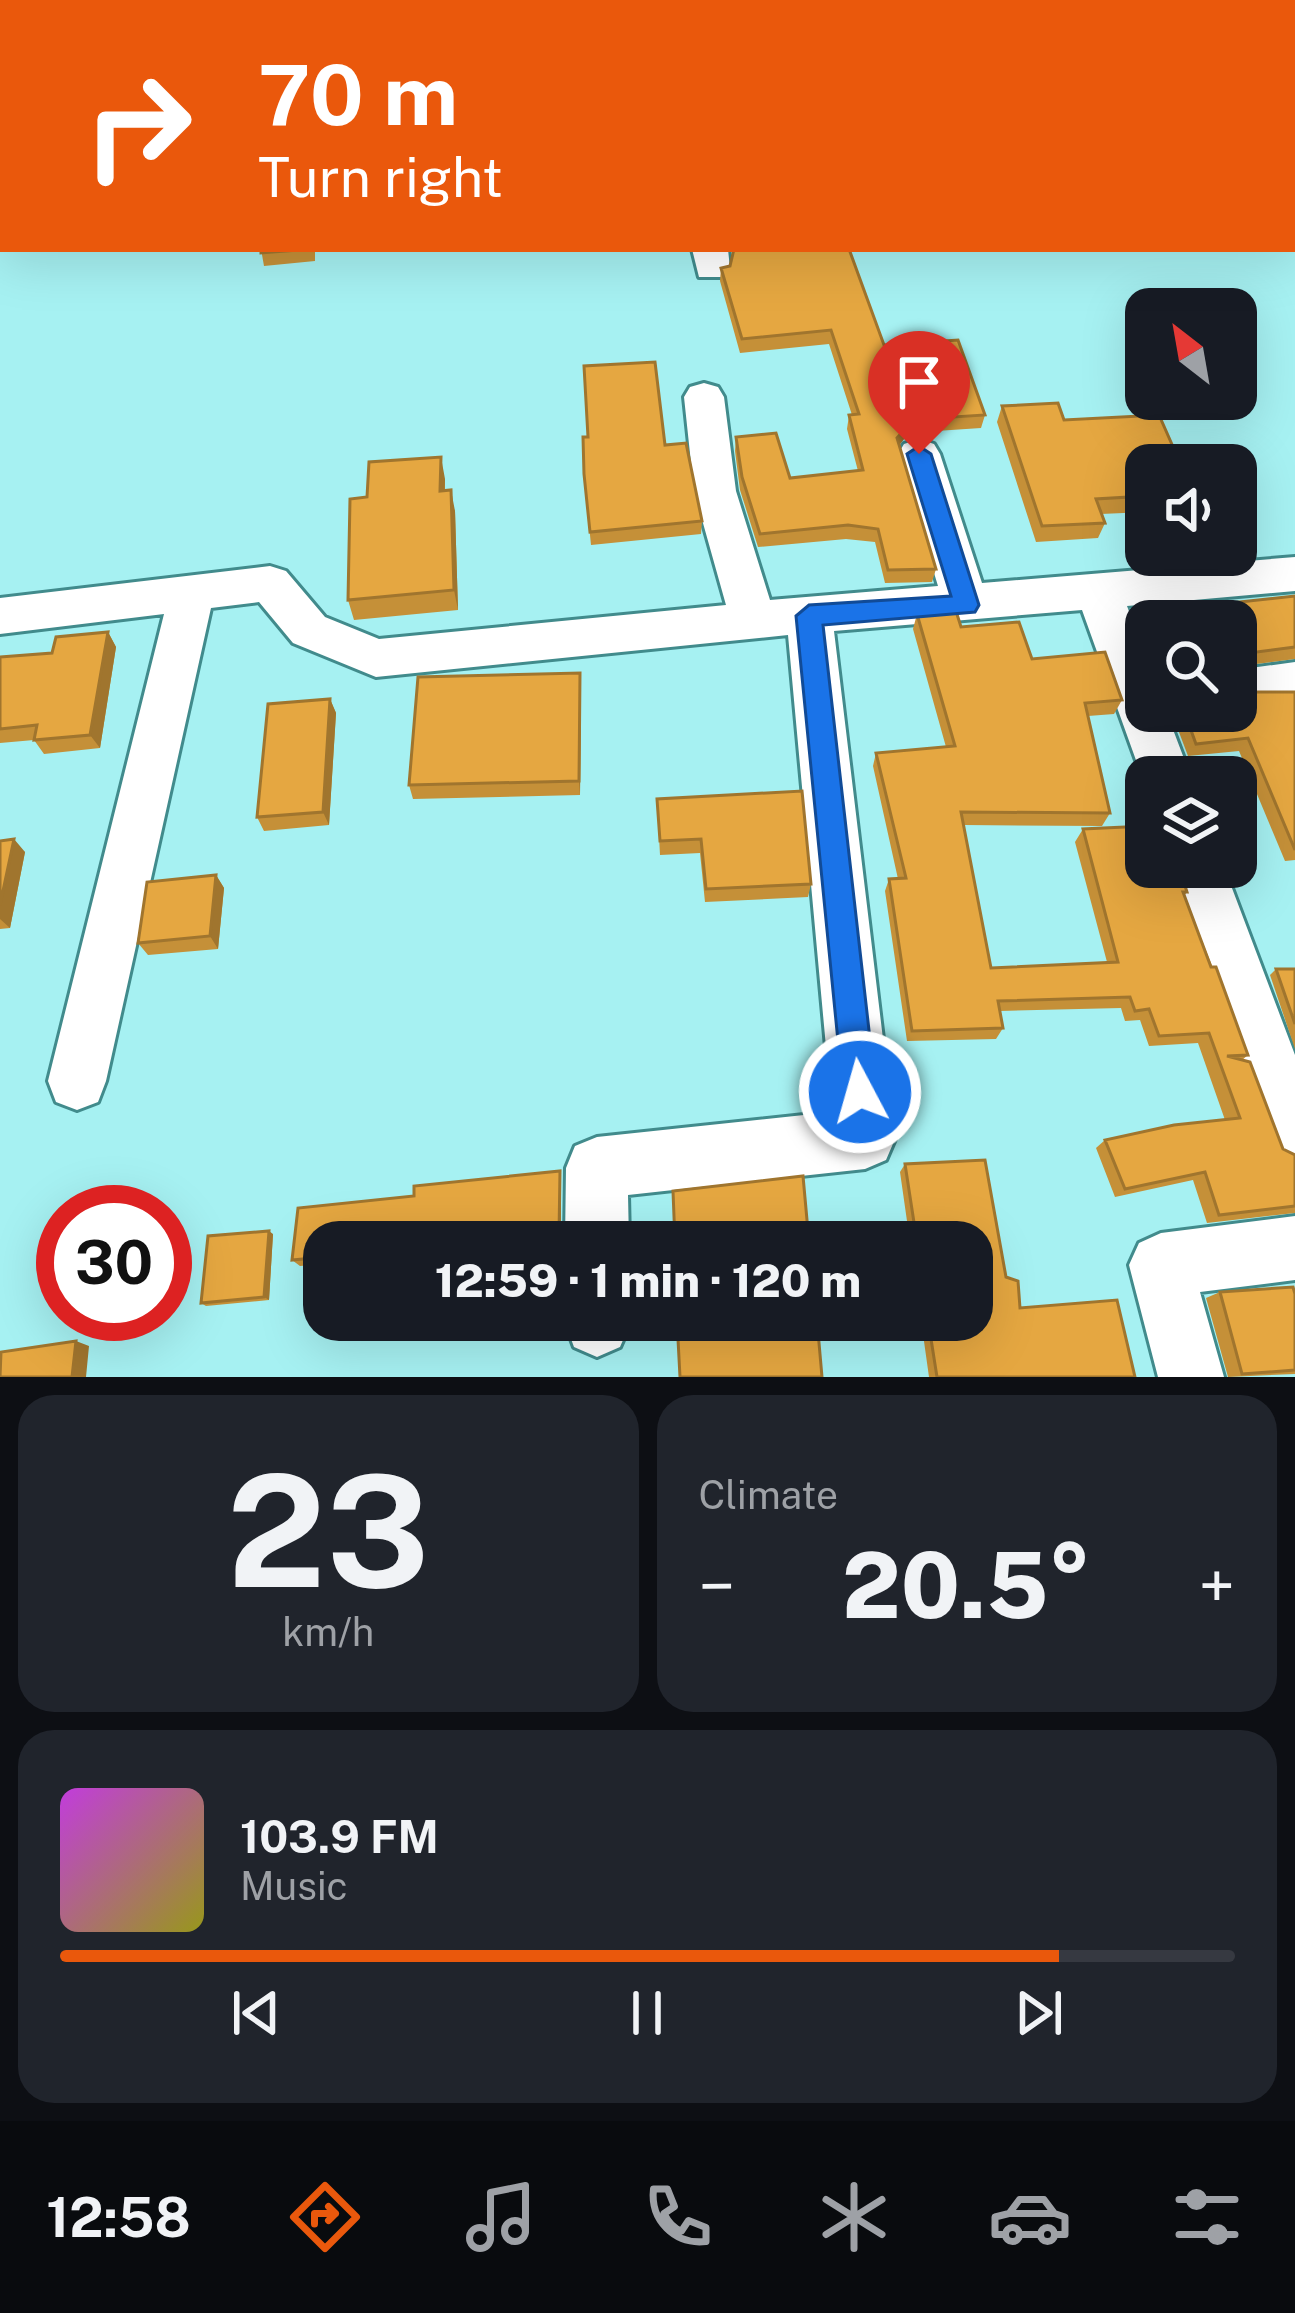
<!DOCTYPE html>
<html lang="en">
<head>
<meta charset="utf-8">
<style>
	:root { --surface:#171b24; --page:#20242c; --text:#f1f3f6; --muted:#9ea1a6; --line:#363941; --accent:#ea580c }
	body { margin:0; font-family:"Public Sans",sans-serif; background:var(--page); color:var(--text); height:100vh; display:flex; flex-direction:column; font-size:45px; white-space:nowrap }
	* { box-sizing:border-box; margin:0 }
	p { font-size:39px; color:var(--muted) }
	.icon { flex:none; width:66px; height:66px; fill:none; stroke:currentColor; stroke-width:2; stroke-linecap:round; stroke-linejoin:round }
	.map { position:relative; height:1377px; overflow:hidden }
	.drawer { display:flex; flex-direction:column; gap:18px; padding:18px; background:#0d0f14; flex:1 }
	.drawer>* { flex:none }
	.top-card { position:absolute; left:0px; top:0px; width:1296px; height:252px; box-shadow:0 12px 48px #0002; background:#ea580c; color:#fff; overflow:hidden }
	.needle { width:78px; rotate:329deg }
	.controls { position:absolute; left:1125px; top:288px; display:grid; gap:24px }
	.controls a { display:grid; place-items:center; width:132px; height:132px; border-radius:24px; background:var(--surface); box-shadow:0 12px 48px #0002; font-size:60px }
	.speed { position:absolute; left:36px; top:1185px; display:flex; gap:24px; font-size:60px; font-weight:700; text-align:center }
	.speed>* { display:grid; place-content:center; width:156px; height:156px; border-radius:50%; background:var(--surface); box-shadow:0 12px 48px #0002; line-height:1 }
	.speed .limit { border:18px solid #d22; background:#fff; color:#111 }
	.pin { position:absolute; display:grid; place-items:center; width:102px; height:102px; color:#fff; margin:-123px -51px; border-radius:50% 50% 50% 0; rotate:-45deg; box-shadow:0 0 12px #0007 }
	.pin .icon { rotate:45deg }
	.me { position:absolute; width:132px; margin:-66px; rotate:354deg; stroke-linejoin:round; filter:drop-shadow(0 0 9px #0008) }
	.turn { display:flex; align-items:center; gap:42px; height:252px; padding:0 60px; font-size:54px }
	.turn .icon { width:156px; height:156px; stroke-width:2.5 }
	.turn b { display:block; font-size:84px; line-height:102px }
	.big { font-size:90px; font-weight:800; line-height:1.1 }
	.drawer .card { flex:1; display:flex; flex-direction:column; justify-content:center; gap:18px; min-width:0; padding:0 42px; border-radius:36px; background:var(--page) }
	.drawer .dial { align-items:center; gap:0 }
	.dial b { font-size:156px; line-height:1 }
	.song { display:flex; align-items:center; gap:36px }
	.cover { width:144px; height:144px; border-radius:18px; background:linear-gradient(135deg,hsl(290 70% 55%),hsl(60 70% 35%)) }
	.played { height:12px; border-radius:6px; background:linear-gradient(90deg,var(--accent) 85%,var(--line) 85%) }
	.keys { display:flex; justify-content:space-around; direction:ltr }
	.heat { display:flex; justify-content:space-between; align-items:center; font-size:66px; direction:ltr }
	.drawer .tiles { flex:1; display:grid; gap:18px; grid-template-columns:1fr 1fr }
	.card:last-child { grid-column:span 2 }
	.trip { position:absolute; left:303px; top:1221px; width:690px; height:120px; border-radius:36px; background:var(--surface); box-shadow:0 12px 48px #0002; font-weight:800; line-height:120px; text-align:center }
	.tabs { display:flex; height:192px; justify-content:space-around; align-items:center; background:#090b0e; color:var(--muted) }
	.tabs .icon { width:84px; height:84px }
	.tabs .on { color:var(--accent) }
	.tabs b { font-size:54px; color:var(--text) }
	.map>svg:first-child { display:block }
	.lines { fill:none; stroke-linecap:round; stroke-linejoin:round }
	.service-casing { stroke:#418b8c; stroke-width:6 }
	.minor-casing { stroke:#418b8c; stroke-width:6 }
	.service { fill:#fff; fill-rule:evenodd }
	.minor { fill:#fff; fill-rule:evenodd }
	.wall { fill:#c59038 }
	.shaded-wall { fill:#a0752e }
	.building { fill:#e5a741; stroke:#a0752e; stroke-width:3 }
	.route { fill:#1a73e8; stroke:#114b97; stroke-width:3 }
</style>
</head>
<body>
<div class="map">
<svg width="1295" height="1377" viewBox="0 0 1295 1377">
	<rect width="100%" height="100%" fill="#a6f1f2"/>
	<g class="lines">
		<!-- service casing -->
		<g class="service-casing">
			<path id="service" d="M467,0h14v3h-14z"/>
		</g>
		<!-- minor casing -->
		<g class="minor-casing">
			<path id="minor" d="M310,0h63l-65,3z
				M628,0h30l1,3h-30z
				M0,14h3v18h-3z
				M692,249h36l2,20 -5,8h-26z
				M704,383l14,4 6,10 12,94 34,109 168,-14 -40,-132 6,-10 15,-5 15,5 6,10 42,129 313,-26v34l-168,15 19,51v54h20l25,66h-45v11l-64,-178 -248,21 61,508 -9,21 -21,9 -237,26 1,47h-64l1,-74 9,-22 22,-9 235,-25 -44,-477 -412,42 -83,-34 -34,-41 -48,6 -105,473 -8,21 -21,8 -21,-8 -8,-21 116,-467 -164,20v-36l270,-32 16,5 39,46 54,22 347,-34 -32,-114 -10,-94 6,-10z
				M1295,662v40h-59v-32z
				M1172,867h52l71,188v110l-21,-9 -9,-21z
				M1295,1216v64l-95,12 24,85h-66l-29,-112 10,-22 22,-10z
				M564,1320h66v4l-10,23 -23,10 -23,-10z"/>
		</g>
		<!-- service -->
		<use href="#service" class="service"/>
		<!-- minor -->
		<use href="#minor" class="minor"/>
	</g>
	<!-- wall -->
	<path class="wall" d="M261,249h54v12l-51,5z
		M730,266l154,79 101,70 -4,13 -75,5 -2,6 -5,6 37,124 -4,13 -47,1 -10,-41 -29,-3 -88,8 -18,-57 -5,-39 1,-14 54,41 68,-7 -11,-42 2,-14h3l-23,-71 -89,9 -20,-72 1,-13z
		M1002,406l62,14 82,45v47l-45,2 4,9 -7,15 -62,4 -39,-120z
		M665,445l37,76 -1,13 -110,11 -7,-71z
		M445,479v12l10,20 3,99 -104,10 -6,-20 19,-103z
		M1295,596v63l-54,7 1,26h53v168l-10,1 -46,-110 -51,5 -17,-45h65v-90h-21l-2,-4 8,-13z
		M917,614l44,13 161,73 -8,14 -26,2 22,97 -8,13 -138,-1 27,143 116,-6 -32,-120 8,-13 104,63 -3,4 64,159 -6,5 41,89 12,6v58l-88,10 -14,-43 -78,17 -19,-49 9,-8 120,-20 -27,-77 -49,3 -9,-26 -15,1 -4,-13 -121,3 3,17 -7,11 -89,2 -22,-150 4,-12h9l-25,-113 3,-13 70,-6 -33,-118z
		M108,632l8,15 -16,101 -56,6 -10,-14 -34,3v-86l52,-4z
		M581,688l-1,107 -167,4 -4,-14z
		M330,699l6,14 -7,112 -65,6 -7,-14z
		M657,799l154,85 -3,13 -103,5 -5,-49 -40,2z
		M0,841l25,11 -15,76 -10,1z
		M216,875l8,13 -6,61 -70,6 -10,-12z
		M1276,969h19v80l-25,-74z
		M905,1164l101,113 14,31 115,69h-206l-8,-57h51v-78h-62l-10,-70z
		M560,1171l1,8v58l2,3h22v2h-261v22l-24,2 -8,-6 6,-52 116,-12v-10z
		M273,1234l-4,66 -63,6 -5,-3z
		M1220,1292l75,2v80l-67,3 -22,-79z"/>
	<!-- shaded-wall -->
	<path class="shaded-wall" d="M908,426l-4,13 -10,13 3,-14z
		M441,457l4,22 -1,33 -4,-21z
		M451,490l4,21 3,99 -4,-20z
		M108,632l8,15 -16,101 -10,-13z
		M580,673l1,15 -1,107 -1,-14z
		M330,699l6,14 -7,112 -6,-13z
		M14,839l11,13 -15,76 -10,-9v-14z
		M216,875l8,13 -6,61 -8,-13z
		M560,1171l1,8 -1,63 -1,-7z
		M269,1231l4,3 -4,66 -5,-3z
		M76,1341l13,5 -3,31h-14z"/>
	<!-- building -->
	<path class="building" d="M554,0h80v3h-79z
		M758,0h404l2,3h-443z
		M1293,95h2v47l-2,-2z
		M261,249h51l-51,4z
		M734,249h115l35,96 74,-5 27,75 -79,5 2,6 -11,12 39,131 -48,1 -10,-41 -30,-4 -88,9 -18,-57 -6,-40 40,-4 14,45 73,-8 -14,-55 10,-1 -28,-84 -89,9 -21,-71 9,-2z
		M655,362l10,83 21,-2 16,78 -112,11 -6,-58 -1,-37h5l-4,-71z
		M1058,403l6,17 95,-5 22,50h-35v31l-50,3 9,24 -63,3 -40,-120z
		M441,457l-1,34 11,-1 3,100 -106,10 2,-101 17,-2 2,-35z
		M1295,596v51l-54,7 1,38h53v158l-47,-112 -52,6 -12,-33h52v-90h-6l-9,-17z
		M956,611l5,16 58,-5 13,37 73,-7 17,48 -37,3 25,110 -149,-1 30,156 127,-6 -35,-133 63,-3v41h33l8,25h-4l28,75h5l32,88 -21,1 23,6 33,87 12,6v51l-76,9 -14,-43 -80,17 -20,-49 69,-15 66,-7 -31,-85 -50,3 -10,-27 -14,2 -5,-14 -132,4 5,27 -91,3 -23,-152 17,-1 -30,-125 79,-7 -38,-132z
		M108,632l-18,103 -56,5 3,-15 -37,4v-72l52,-4 4,-16z
		M580,673l-1,108 -170,4 9,-108z
		M330,699l-7,113 -66,5 11,-113z
		M802,791l9,93 -105,5 -5,-50 -41,2 -3,-42z
		M14,839l-14,66v-64z
		M216,875l-6,61 -72,7 9,-61z
		M1276,969h19v55z
		M985,1160l21,117 12,4 2,27 97,-8 18,77h-198l-9,-57h44v-78h-55l-12,-78z
		M560,1171l-1,64 4,5h22v2h-261v15l-32,3 6,-52 116,-12v-10z
		M803,1176l6,66h-134l-2,-51z
		M269,1231l-5,66 -63,6 7,-67z
		M1293,1287l2,7v76l-53,4 -22,-82z
		M677,1320h140l5,57h-142z
		M76,1341l-4,36h-72l1,-25z"/>
	<!-- route -->
	<path class="route" d="M919,446l12,8 48,151 -4,7 -152,13 53,467 -5,12 -11,4 -12,-4 -5,-12 -47,-476 13,-11 142,-9 -44,-142z"/>
</svg>
<div class="controls">
<a><svg class="needle" viewBox="-14 -14 28 28"><path d="M0-13l5 13h-10z" fill="#e53935"/><path d="M0 13l5-13h-10z" fill="#9ea1a6"/></svg></a>
<a><svg class="icon" aria-label="sound" viewBox="0 0 24 24"><path d="M4 9h4l5-4v14l-5-4H4zM17 9q2 3 0 6"/></svg></a>
<a><svg class="icon" aria-label="search" viewBox="0 0 24 24"><circle cx="10" cy="10" r="6"/><path d="M15 15l6 6"/></svg></a>
<a><svg class="icon" aria-label="layers" viewBox="0 0 24 24"><path d="M12 4l9 5-9 5-9-5zM3 14l9 5 9-5"/></svg></a>
</div>
<div class="speed"><div class="limit">30</div></div>
<div class="pin" style="left:919px;top:454px;background:#d93025"><svg class="icon" aria-label="arrive" viewBox="0 0 24 24"><path d="M6 21V4h12l-3 4 3 4H6"/></svg></div>
<svg class="me" style="left:860px;top:1092px" viewBox="-20 -20 40 40"><circle r="17" fill="#1a73e8" stroke="#fff" stroke-width="3"/><path d="M0-11L8 9 0 5-8 9z" fill="#fff"/></svg>
<div class="trip">12:59 · 1 min · 120 m</div>
<div class="top-card">
<div class="turn"><svg class="icon" aria-label="right" viewBox="0 0 24 24"><path d="M7 20v-9h11M14 6l5 5-5 5"/></svg><div><b>70 m</b>Turn right</div></div>
</div>
</div>
<section class="drawer">
<div class="tiles">
<div class="card dial"><b>23</b><p>km/h</p></div>
<div class="card"><p>Climate</p>
<div class="heat"><a>−</a><b class="big">20.5°</b><a>+</a></div>
</div>
<div class="card">
<div class="song"><i class="cover"></i><div><b>103.9 FM</b><p>Music</p></div></div>
<div class="played"></div>
<div class="keys"><svg class="icon" aria-label="previous" viewBox="0 0 24 24"><path d="M18 5L8 12l10 7zM5 5v14"/></svg><svg class="icon" aria-label="pause" viewBox="0 0 24 24"><path d="M8 5v14M16 5v14"/></svg><svg class="icon" aria-label="next" viewBox="0 0 24 24"><path d="M6 5l10 7-10 7zM19 5v14"/></svg></div>
</div>
</div>
</section>
<nav class="tabs">
<b>12:58</b>
<svg class="icon on" aria-label="directions" viewBox="0 0 24 24"><path d="M12 3l9 9-9 9-9-9zM9 14v-3h6M13 9l2 2-2 2"/></svg>
<svg class="icon" aria-label="music" viewBox="0 0 24 24"><path d="M9 18V5l10-2v13"/><circle cx="6" cy="18" r="3"/><circle cx="16" cy="16" r="3"/></svg>
<svg class="icon" aria-label="phone" viewBox="0 0 24 24"><path d="M5 4h4l2 5-3 2q2 4 5 5l2-3 5 2v4C11 20 4 13 5 4z"/></svg>
<svg class="icon" aria-label="climate" viewBox="0 0 24 24"><path d="M12 3v18M4 7l16 10M4 17L20 7"/></svg>
<svg class="icon" aria-label="car" viewBox="0 0 24 24"><path d="M5 17H2v-5l4-1 3-4h7l3 4 3 1v5h-3M9 17h6M6 11h13"/><circle cx="7" cy="17" r="2"/><circle cx="17" cy="17" r="2"/></svg>
<svg class="icon" aria-label="filters" viewBox="0 0 24 24"><path d="M4 7h16M4 17h16"/><circle cx="9" cy="7" r="2"/><circle cx="15" cy="17" r="2"/></svg>
</nav>
</body>
</html>
